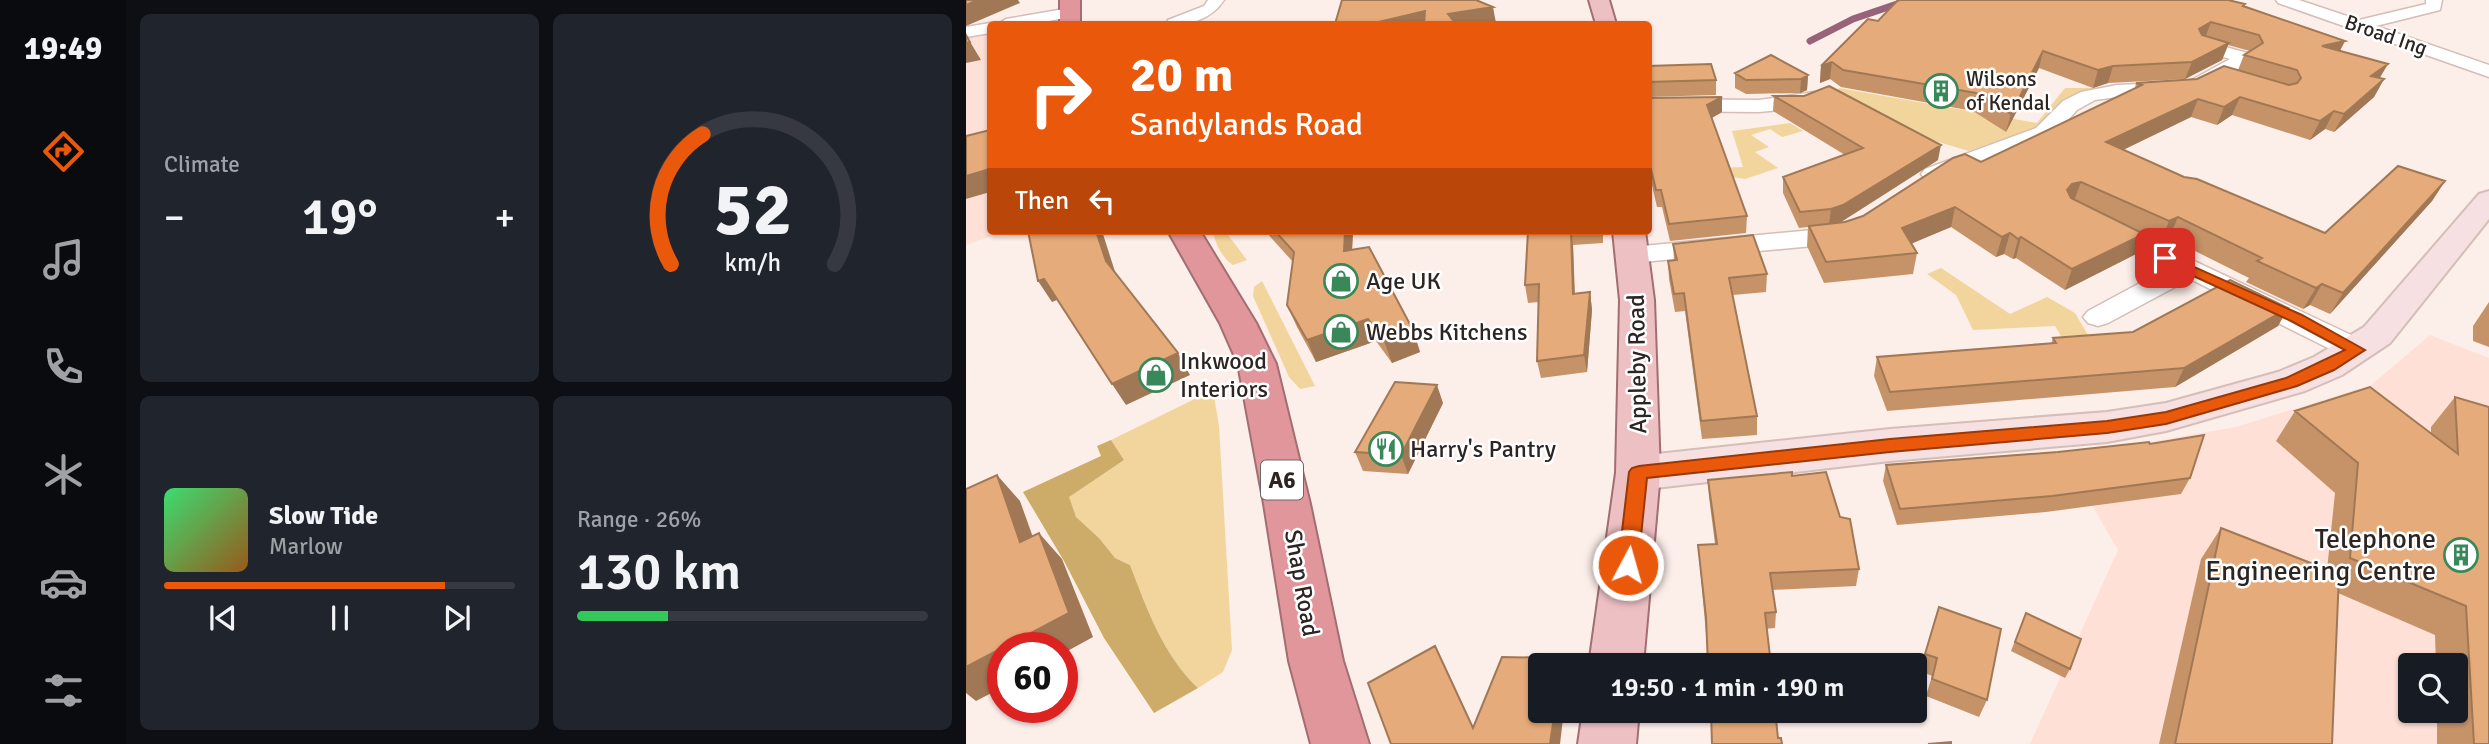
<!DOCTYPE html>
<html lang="en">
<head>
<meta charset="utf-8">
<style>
	:root { --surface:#171b24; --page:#20242c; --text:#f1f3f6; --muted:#9ea1a6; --line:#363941; --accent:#ea580c }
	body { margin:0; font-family:Signika,sans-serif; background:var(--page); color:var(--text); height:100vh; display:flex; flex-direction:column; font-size:26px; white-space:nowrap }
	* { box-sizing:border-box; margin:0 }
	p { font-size:23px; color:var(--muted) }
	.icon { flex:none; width:38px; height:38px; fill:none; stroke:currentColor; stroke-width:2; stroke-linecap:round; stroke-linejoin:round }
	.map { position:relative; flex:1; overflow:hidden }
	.panel { display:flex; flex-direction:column; gap:14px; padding:14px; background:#0d0f14; width:840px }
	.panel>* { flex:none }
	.hud { position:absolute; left:21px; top:21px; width:665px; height:214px; border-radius:7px; box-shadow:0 2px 5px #0004; background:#ea580c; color:#fff; overflow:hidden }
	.tools { position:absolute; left:1432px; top:653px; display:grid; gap:14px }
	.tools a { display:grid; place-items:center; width:70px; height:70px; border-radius:7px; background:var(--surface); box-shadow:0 2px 5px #0004; font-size:35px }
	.speed { position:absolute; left:21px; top:632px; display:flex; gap:14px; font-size:35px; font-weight:700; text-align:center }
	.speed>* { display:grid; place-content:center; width:91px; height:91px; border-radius:50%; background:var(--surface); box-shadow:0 2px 5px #0004; line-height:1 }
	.speed .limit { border:10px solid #d22; background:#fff; color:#111 }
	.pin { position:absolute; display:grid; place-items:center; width:60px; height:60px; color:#fff; margin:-30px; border-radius:14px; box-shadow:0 4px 10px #0006 }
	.me { position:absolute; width:77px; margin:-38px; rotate:6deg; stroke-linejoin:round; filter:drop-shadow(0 0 5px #0008) }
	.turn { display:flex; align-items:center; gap:24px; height:147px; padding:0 28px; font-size:32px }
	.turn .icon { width:91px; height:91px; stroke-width:2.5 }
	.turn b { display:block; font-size:49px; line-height:60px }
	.then { display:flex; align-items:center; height:66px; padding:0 28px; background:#0003; gap:14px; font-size:26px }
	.big { font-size:52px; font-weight:600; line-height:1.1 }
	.panel .tile { flex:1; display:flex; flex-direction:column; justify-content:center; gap:10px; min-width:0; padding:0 24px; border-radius:10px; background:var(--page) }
	.panel .dial { align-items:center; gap:0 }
	.dial svg { height:182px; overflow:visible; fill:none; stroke:var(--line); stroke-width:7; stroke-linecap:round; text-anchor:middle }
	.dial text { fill:var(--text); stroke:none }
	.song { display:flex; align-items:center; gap:21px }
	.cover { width:84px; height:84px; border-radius:10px; background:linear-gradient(135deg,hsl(140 70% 55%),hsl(30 70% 35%)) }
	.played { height:7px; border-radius:4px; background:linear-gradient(90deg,var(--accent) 80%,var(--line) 80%) }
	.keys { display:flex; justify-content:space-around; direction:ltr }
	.heat { display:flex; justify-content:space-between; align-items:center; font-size:38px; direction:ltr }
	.charge { height:10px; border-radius:5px; background:linear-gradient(90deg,#34c759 26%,var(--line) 0) }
	.panel .tiles { flex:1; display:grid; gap:14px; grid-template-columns:repeat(2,1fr) }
	.trip { position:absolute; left:562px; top:653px; width:399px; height:70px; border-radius:7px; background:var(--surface); box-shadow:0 2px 5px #0004; font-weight:600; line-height:70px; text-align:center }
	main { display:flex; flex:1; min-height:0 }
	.tab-bar { display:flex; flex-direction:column; width:126px; justify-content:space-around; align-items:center; background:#090b0e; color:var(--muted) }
	.tab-bar .icon { width:49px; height:49px }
	.tab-bar .current { color:var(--accent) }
	.tab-bar b { font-size:32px; color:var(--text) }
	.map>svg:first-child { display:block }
	.built { fill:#ffe0d6; fill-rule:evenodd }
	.green { fill:#f2d59c }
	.forest { fill:#ccac68 }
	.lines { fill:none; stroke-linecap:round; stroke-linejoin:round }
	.stream { stroke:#966379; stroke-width:7 }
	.street-casing { stroke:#d4beb7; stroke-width:3 }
	.secondary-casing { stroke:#d4beb7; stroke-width:4 }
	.primary-casing { stroke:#a26e71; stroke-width:4 }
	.highway-casing { stroke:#a26e71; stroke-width:4 }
	.street { fill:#fff; fill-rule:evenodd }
	.secondary { fill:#f6e0e1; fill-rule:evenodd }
	.primary { fill:#edc0c4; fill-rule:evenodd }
	.highway { fill:#e1969c; fill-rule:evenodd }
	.wall { fill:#c69369 }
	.shaded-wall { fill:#a17855 }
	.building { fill:#e6ab7a; stroke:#a17855; stroke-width:2 }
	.route { fill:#ea580c; stroke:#983908; stroke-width:2 }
	.labels { text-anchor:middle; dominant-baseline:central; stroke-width:5; stroke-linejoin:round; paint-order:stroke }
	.far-street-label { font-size:21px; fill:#2d2522; stroke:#fff }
	.far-poi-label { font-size:21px; fill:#2d2522; stroke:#fff; text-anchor:start }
	.shield { fill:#fff; stroke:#6c6664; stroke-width:2 }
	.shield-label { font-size:23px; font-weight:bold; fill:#2d2522 }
	.poi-label { font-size:24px; fill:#2d2522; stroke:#fff; text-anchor:start }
	.street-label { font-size:24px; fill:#2d2522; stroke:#fff }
	.near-poi-label { font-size:28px; fill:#2d2522; stroke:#fff; text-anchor:end }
</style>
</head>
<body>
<main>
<nav class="tab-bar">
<b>19:49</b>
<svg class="icon current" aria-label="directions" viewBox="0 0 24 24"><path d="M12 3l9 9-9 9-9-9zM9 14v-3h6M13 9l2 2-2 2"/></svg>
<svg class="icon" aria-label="music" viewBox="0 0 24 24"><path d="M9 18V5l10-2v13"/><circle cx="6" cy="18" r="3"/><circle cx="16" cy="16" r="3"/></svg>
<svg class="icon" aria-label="phone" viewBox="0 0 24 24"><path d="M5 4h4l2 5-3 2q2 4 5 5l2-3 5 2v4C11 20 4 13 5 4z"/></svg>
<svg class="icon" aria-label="climate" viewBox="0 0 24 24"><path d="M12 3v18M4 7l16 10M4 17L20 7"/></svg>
<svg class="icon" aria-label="car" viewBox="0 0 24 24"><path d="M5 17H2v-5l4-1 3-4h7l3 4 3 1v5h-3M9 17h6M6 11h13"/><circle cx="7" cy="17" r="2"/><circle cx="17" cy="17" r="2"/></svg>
<svg class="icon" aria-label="filters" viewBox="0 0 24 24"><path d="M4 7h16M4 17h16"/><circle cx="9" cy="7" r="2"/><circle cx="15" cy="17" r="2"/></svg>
</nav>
<section class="panel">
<div class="tiles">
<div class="tile"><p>Climate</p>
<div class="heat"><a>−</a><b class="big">19°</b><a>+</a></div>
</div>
<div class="tile dial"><svg viewBox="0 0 100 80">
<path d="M14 69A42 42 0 1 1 86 69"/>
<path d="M14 69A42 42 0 0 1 28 12" stroke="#ea580c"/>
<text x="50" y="56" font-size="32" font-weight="700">52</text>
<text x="50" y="72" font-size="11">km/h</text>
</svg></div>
<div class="tile">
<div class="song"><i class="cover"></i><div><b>Slow Tide</b><p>Marlow</p></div></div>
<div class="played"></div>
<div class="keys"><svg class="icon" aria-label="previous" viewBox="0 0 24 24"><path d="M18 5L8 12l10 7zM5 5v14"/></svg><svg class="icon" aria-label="pause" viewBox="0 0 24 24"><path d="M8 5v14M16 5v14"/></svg><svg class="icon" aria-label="next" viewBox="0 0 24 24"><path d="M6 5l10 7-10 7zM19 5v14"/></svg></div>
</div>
<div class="tile"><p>Range · 26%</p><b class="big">130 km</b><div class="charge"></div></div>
</div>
</section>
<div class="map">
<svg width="1523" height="744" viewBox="0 0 1523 744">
	<rect width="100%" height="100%" fill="#fceee9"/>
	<!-- built -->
	<path class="built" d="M24,32v199h15l-39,14v-209z
		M1464,335l59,23v386h-459l88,-194 -54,-93 172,-30 135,-42zM1444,665h45v45h-45z"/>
	<!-- green -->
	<path class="green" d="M873,88l198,35 28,-35h40l-42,12 -22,24 -11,6 -61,21 -149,-44z
		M824,123l13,8 -21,6 -12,-8 -19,6 18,12 -14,5 23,16 -33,11 -20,-3 -4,-8 22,-1 -11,-36z
		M252,231h7l22,29 -14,5c-9,-6 -16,-17 -19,-29z
		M975,268l69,46 37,-17 28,16 13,22 -27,1 -6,-10 -82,4 -17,-35 -29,-21z
		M296,281l53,105 -15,3 -11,-12 -36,-81 1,-9z
		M247,390l6,36 13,224 -9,22 -25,16c-35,-33 -51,-79 -68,-123l-15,-7 -16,-20 -23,-21 -8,-20 56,-37 -13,-20z"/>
	<!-- forest -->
	<path class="forest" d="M145,440l13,20 -55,37 7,20 23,21 16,20 15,7c17,44 33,90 68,123l-44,25 -50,-75 -40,-77 -41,-69 78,-36 -4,-10z"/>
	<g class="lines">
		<!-- stream -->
		<path class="stream" d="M844,41l43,-22 56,-19"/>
		<!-- street casing -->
		<g class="street-casing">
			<path id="street" d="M242,0h16c-13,20 -36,26 -58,24l2,-4 36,-14z
				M1310,0h23l60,20 67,-16v-4h16l-2,10 -64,16 113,39v12l-211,-74z
				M104,8l6,2 2,3 -2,3 -44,8h-34l8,-5z
				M24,23l6,1h-6v9l-24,4v-10z
				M1238,41l47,13 3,4 -28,20 -27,13 -21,5 -61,1 -22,3 -18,10 -25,28 -111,41h-16l-4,-5 4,-5 111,-41 27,-27 18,-9 36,-7 71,-3 42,-23 -32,-9 -3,-4z
				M848,92l7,2 3,4 -3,4 -20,6 -42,4 -111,-1v-12l111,1z
				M1135,217l267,126 4,7 -4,7 -11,3 -11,-3 -156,-78 -82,44 -10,3 -10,-3 -5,-6 5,-6 80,-43 -76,-38 -4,-5 4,-5z
				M884,221l9,3 4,5 -4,5 -46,12 -181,17 -9,-2 -4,-6 4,-6 9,-2 181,-17z"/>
		</g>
		<!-- secondary casing -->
		<g class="secondary-casing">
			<path id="secondary" d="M1523,191v28l-99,124 -48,32 -37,16 -139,40 -59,11 -217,19 -252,29 -15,-5 -7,-12 7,-12 15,-5 252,-27 217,-17 59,-9 112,-31 36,-15 50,-30 115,-133z"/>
		</g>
		<!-- primary casing -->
		<g class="primary-casing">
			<path id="primary" d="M623,0h20l7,24h-20z
				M647,231h32l9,69 6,173 -17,192h-54l27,-192 4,-173z
				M617,710h56l-3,34h-58z"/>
		</g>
		<!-- highway casing -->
		<g class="highway-casing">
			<path id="highway" d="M94,0h20v24h-20z
				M202,231h32l56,92 20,41 34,140 33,157 26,83h-58l-22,-83 -25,-157 -26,-140 -18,-41z"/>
		</g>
		<!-- street -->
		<use href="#street" class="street"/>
		<!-- secondary -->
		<use href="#secondary" class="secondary"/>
		<!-- primary -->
		<use href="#primary" class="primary"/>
		<!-- highway -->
		<use href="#highway" class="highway"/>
	</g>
	<!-- wall -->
	<path class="wall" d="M1279,4v2l95,45 40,27 4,1 -10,18 -40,35 -9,-3 -15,11 -78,-25 -15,10 -26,-8 -68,33 61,27 141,56 120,-52 -13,20 -102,113 -20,-9 -7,4 -57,-27 3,-4 -80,-40 -8,4 -17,-8 -8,20 -71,36 -49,-32 -3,1 -9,-5 -8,3 -45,-30 -40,16 6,10 -4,21 -89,9 -17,-37 1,-19 -9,1 -16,-35v-16l62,-22 -72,-44 1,-15 164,64 -97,62 -4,1 8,-1 18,-6 118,-54 154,-74 1,-5 61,-4 41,-9 6,-15 6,-4 -22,-6 -6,15 -37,19 -77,4 -15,5 -54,-20 -33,64 -33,-21 -132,-24 -11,-8 -10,4 1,-17 57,-45z
		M682,66l68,14v15l-68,2z
		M769,73l73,2 -1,15 -7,3 -54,1 -11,-6z
		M756,97v15l-10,6 35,98 -1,17 -76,8 -8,-34h-5l-9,-39v-70z
		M299,231h88l-1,19 61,80 7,22 -28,11 -16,-22 -60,21 -19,-35 -10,-22 6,-43z
		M562,231h75v12l-30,2 2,49 15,-2 2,18 -5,62 -46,6 -4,-17 2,-59 -11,1 -3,-18z
		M707,244l94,30 -1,18 -33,3 24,121v19l-55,4 -17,-128 -10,1 -6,-33 -1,-18h6z
		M1523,302v45l-16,-6v-15z
		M1322,308l-10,18 -103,61 -288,24 -13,-35 3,-19 174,-13 2,-6 80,-6z
		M1489,397l34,347h-52v-34h18v-45h-19l-1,-30 -97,-42 -6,151h-173l42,-185 20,-31 106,42 8,-77 -59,-52 19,-30 136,22v-6z
		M477,403l-35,71 -45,-3 -8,-19z
		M1184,444l40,34 -9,16 -135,18 -149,13 -14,-44 3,-16 172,-13z
		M826,476l48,41 19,52 -3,17 -84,4 4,22 -1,16 -69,6 -8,-89 17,-1 -6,-47 -1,-17z
		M973,607l48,93 -8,17 -53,-21 6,-20 -12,-5z
		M1060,613l44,56 -5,9 -54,-27z"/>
	<!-- shaded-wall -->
	<path class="shaded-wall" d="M12,0h40l2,3 -54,23v-21z
		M527,7l3,16 -8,1h-38l-2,-10z
		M459,11l4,13h-59z
		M1245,22l-6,16 -6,-9z
		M0,35l15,25 -15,3z
		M1379,41l-8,16 -15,-11z
		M1263,43l-7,17 -37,19 7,-17z
		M1077,51l-4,17 -33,64 5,-18z
		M866,62l-2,17 -10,4 1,-17z
		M1422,64l-10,17 -7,-5z
		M1147,66l-5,17 -15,5 5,-18z
		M842,75l-1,15 -7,3 1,-14z
		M1418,79l-10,18 -40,35 10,-18z
		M756,97v15l-14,8 -1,-15z
		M1274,97l-8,18 -15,10 7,-18z
		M1232,99l-7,18 -91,44 6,-19z
		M1368,111l-9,18 -15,11 10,-19z
		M975,145l-3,15 -97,62 -12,3 2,-16z
		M24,169v23l-24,7v-23z
		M1479,181l-13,20 -102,113 13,-21z
		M1115,182l-7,19 -9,2 2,-13 5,-6z
		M989,207l-4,20 -52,22 3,-21z
		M1212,217l-9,21 -8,4 8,-21z
		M130,231h6l16,50 -12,-20z
		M379,231h8l-2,41 -7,-21z
		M605,231l2,14 2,66 -2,-17z
		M1044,233l-6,21 -8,3 6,-20z
		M1178,234l-8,20 -71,36 7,-21z
		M1055,237l-5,21 -3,1 5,-20z
		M78,279l13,21 -5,2 -14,-21z
		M1356,284l-12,21 -7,4 13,-21z
		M624,292l2,18 -5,62 -3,-17z
		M1322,308l-10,18 -103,61 9,-19z
		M402,319l8,22 -60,21 -9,-22z
		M447,330l7,22 -28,11 -8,-22z
		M212,353l12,22 -64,30 -14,-21z
		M471,385l6,18 -35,71 -7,-19z
		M31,475l23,26 24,67 -24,-26z
		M73,533l23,26 31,78 -31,17v-6h-59v39l-27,14 -10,-8v-26z
		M589,710h9l-4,34h-10z"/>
	<!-- building -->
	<path class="building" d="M0,0h12l-12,5z
		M376,0h134l17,7 -45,7 8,10h-32l1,-13 -55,13h-35z
		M934,0h328l17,4 -2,2 102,35 -23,5 66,18 -17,12 13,3 -40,35 -10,-3 -14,10 -80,-24 -16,10 -26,-8 -92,43 78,35 13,2 128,54 73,-67 47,15 -102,112 -21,-9 -6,4 -59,-27 5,-3 -84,-41 -9,4 -88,-39 -9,2 -5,6 4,8 73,36 -72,35 -51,-32 -3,2 -8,-6 -8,4 -47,-30 -53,21 15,25 -91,9 -17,-36 36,-4 18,-6 90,-58 12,-4 16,8 161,-77 -6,-2 61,-4 27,-13 65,19 8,-2 4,-5 -4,-8 -53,-15 19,-12 -4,-8 -48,-13 -12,7 3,6 27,8 -37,19 -79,4 -15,4 -55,-19 -32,63 -35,-21 -133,-23 -11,-8 -11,4 47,-47 10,2 19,-20z
		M0,35l4,7 -4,1z
		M805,55l37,20 -7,4 -55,1 -11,-7z
		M745,64l5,16 -68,2v-16z
		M863,86l112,59 -98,60 -12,4 -31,3 -17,-35 80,-29 -89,-52h30z
		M756,97l-15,8 40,111 -78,8 -8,-34h-5l-8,-33v-59z
		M24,130v39l-24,7v-40z
		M62,231h68l10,30 72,92 -66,31 -68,-105 -6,2z
		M309,231h70l-1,20 25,-4 44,83 -29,11 -16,-22 -61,21 -20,-35 7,-53z
		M562,231h43l2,63 17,-2 -6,63 -47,6 2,-77 -14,1z
		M787,235l14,39 -38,4 28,138 -56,5 -17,-128 -10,1 -6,-33 9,-1 -4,-16z
		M1264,280l58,28 -104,60 -294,24 -13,-35 179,-14 -3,-5 80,-6z
		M429,382l42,3 -36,70 -46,-3z
		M1404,387l88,67 -3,-57 34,10v337h-15l-8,-138 -116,-48 8,-95 -63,-52z
		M1238,435l-14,43 -138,18 -152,13 -14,-44 172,-13 91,-10 1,2z
		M826,472v4l34,-4 14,45 10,2 9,50 -89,4 6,39 -11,1 6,52h-63l-2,-48 -8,-72 19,-1 -9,-64z
		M31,475l23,67 19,-9 30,80 -103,54v-178z
		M1255,528l118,46 -7,170h-157z
		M973,607l62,22 -14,71 -55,-21 5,-21 -12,-4z
		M1060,613l55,26 -11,30 -55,-27z
		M469,646l38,82 29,-71 60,1 -1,7h-21v45h15l-5,34h-159l-23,-61z
		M745,710h64l3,28h3l1,6h-70z
		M985,742v2h-23z"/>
	<!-- route -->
	<path class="route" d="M1199,254l137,61 63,35 -31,20 -37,16 -131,38 -59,9 -217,19 -243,26 -9,87 -3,6 -7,3 -7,-3 -3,-6 11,-93 3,-4 7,-2 251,-27 217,-18 59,-9 120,-34 59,-28 -54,-29 -130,-60v-6z"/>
	<!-- icons -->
	<defs>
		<g id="building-ring" transform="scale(1.75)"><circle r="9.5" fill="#fff" stroke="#398859" stroke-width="1.5"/><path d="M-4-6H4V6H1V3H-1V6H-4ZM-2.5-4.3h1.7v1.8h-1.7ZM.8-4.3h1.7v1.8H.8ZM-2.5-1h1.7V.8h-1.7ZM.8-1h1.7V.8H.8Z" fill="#398859"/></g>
		<g id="shop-ring" transform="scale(1.75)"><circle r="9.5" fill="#fff" stroke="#398859" stroke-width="1.5"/><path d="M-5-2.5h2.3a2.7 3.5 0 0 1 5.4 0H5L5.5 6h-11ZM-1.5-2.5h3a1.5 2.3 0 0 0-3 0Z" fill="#398859"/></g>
		<g id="restaurant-ring" transform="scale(1.75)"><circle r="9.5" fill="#fff" stroke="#398859" stroke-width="1.5"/><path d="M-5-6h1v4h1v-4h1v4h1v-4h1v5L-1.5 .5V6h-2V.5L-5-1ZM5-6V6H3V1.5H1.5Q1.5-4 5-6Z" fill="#398859"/></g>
	</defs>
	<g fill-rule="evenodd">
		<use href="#building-ring" x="975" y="91"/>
		<use href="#shop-ring" x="375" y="281"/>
		<use href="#shop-ring" x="375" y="332"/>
		<use href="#shop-ring" x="190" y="375"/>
		<use href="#restaurant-ring" x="420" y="449"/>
		<use href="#building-ring" x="1495" y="555"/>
	</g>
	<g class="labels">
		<!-- far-street labels -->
		<g class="far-street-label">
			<text transform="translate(1420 35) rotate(19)">Broad Ing</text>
		</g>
		<!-- far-poi labels -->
		<g class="far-poi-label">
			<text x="1000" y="79">Wilsons<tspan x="1000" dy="24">of Kendal</tspan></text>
		</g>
		<!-- shield labels -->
		<rect class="shield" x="295" y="460.5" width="42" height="39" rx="5"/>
		<g class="shield-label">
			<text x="316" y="480">A6</text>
		</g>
		<!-- poi labels -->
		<g class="poi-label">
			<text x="400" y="281">Age UK</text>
			<text x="400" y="332">Webbs Kitchens</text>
			<text x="214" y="361">Inkwood<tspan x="214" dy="28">Interiors</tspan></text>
			<text x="444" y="449">Harry's Pantry</text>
		</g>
		<!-- street labels -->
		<g class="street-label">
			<text transform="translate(671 364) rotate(-91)">Appleby Road</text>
			<text transform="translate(336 583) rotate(80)">Shap Road</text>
		</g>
		<!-- near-poi labels -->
		<g class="near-poi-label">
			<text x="1470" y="539">Telephone<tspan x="1470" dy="32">Engineering Centre</tspan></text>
		</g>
	</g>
</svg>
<div class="tools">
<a><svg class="icon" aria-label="search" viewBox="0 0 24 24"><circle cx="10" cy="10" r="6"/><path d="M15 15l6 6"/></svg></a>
</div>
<div class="speed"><div class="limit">60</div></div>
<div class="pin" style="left:1199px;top:258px;background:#d93025"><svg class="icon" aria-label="arrive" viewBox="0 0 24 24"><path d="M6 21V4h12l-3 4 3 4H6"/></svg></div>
<svg class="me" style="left:662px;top:565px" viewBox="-20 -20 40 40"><circle r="17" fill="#ea580c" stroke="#fff" stroke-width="3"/><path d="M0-11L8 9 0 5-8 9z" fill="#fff"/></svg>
<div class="trip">19:50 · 1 min · 190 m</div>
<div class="hud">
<div class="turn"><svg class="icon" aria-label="right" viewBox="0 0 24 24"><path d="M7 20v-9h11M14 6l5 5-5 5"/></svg><div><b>20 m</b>Sandylands Road</div></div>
<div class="then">Then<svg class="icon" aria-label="left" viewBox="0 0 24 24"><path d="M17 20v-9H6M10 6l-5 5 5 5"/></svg></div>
</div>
</div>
</main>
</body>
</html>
